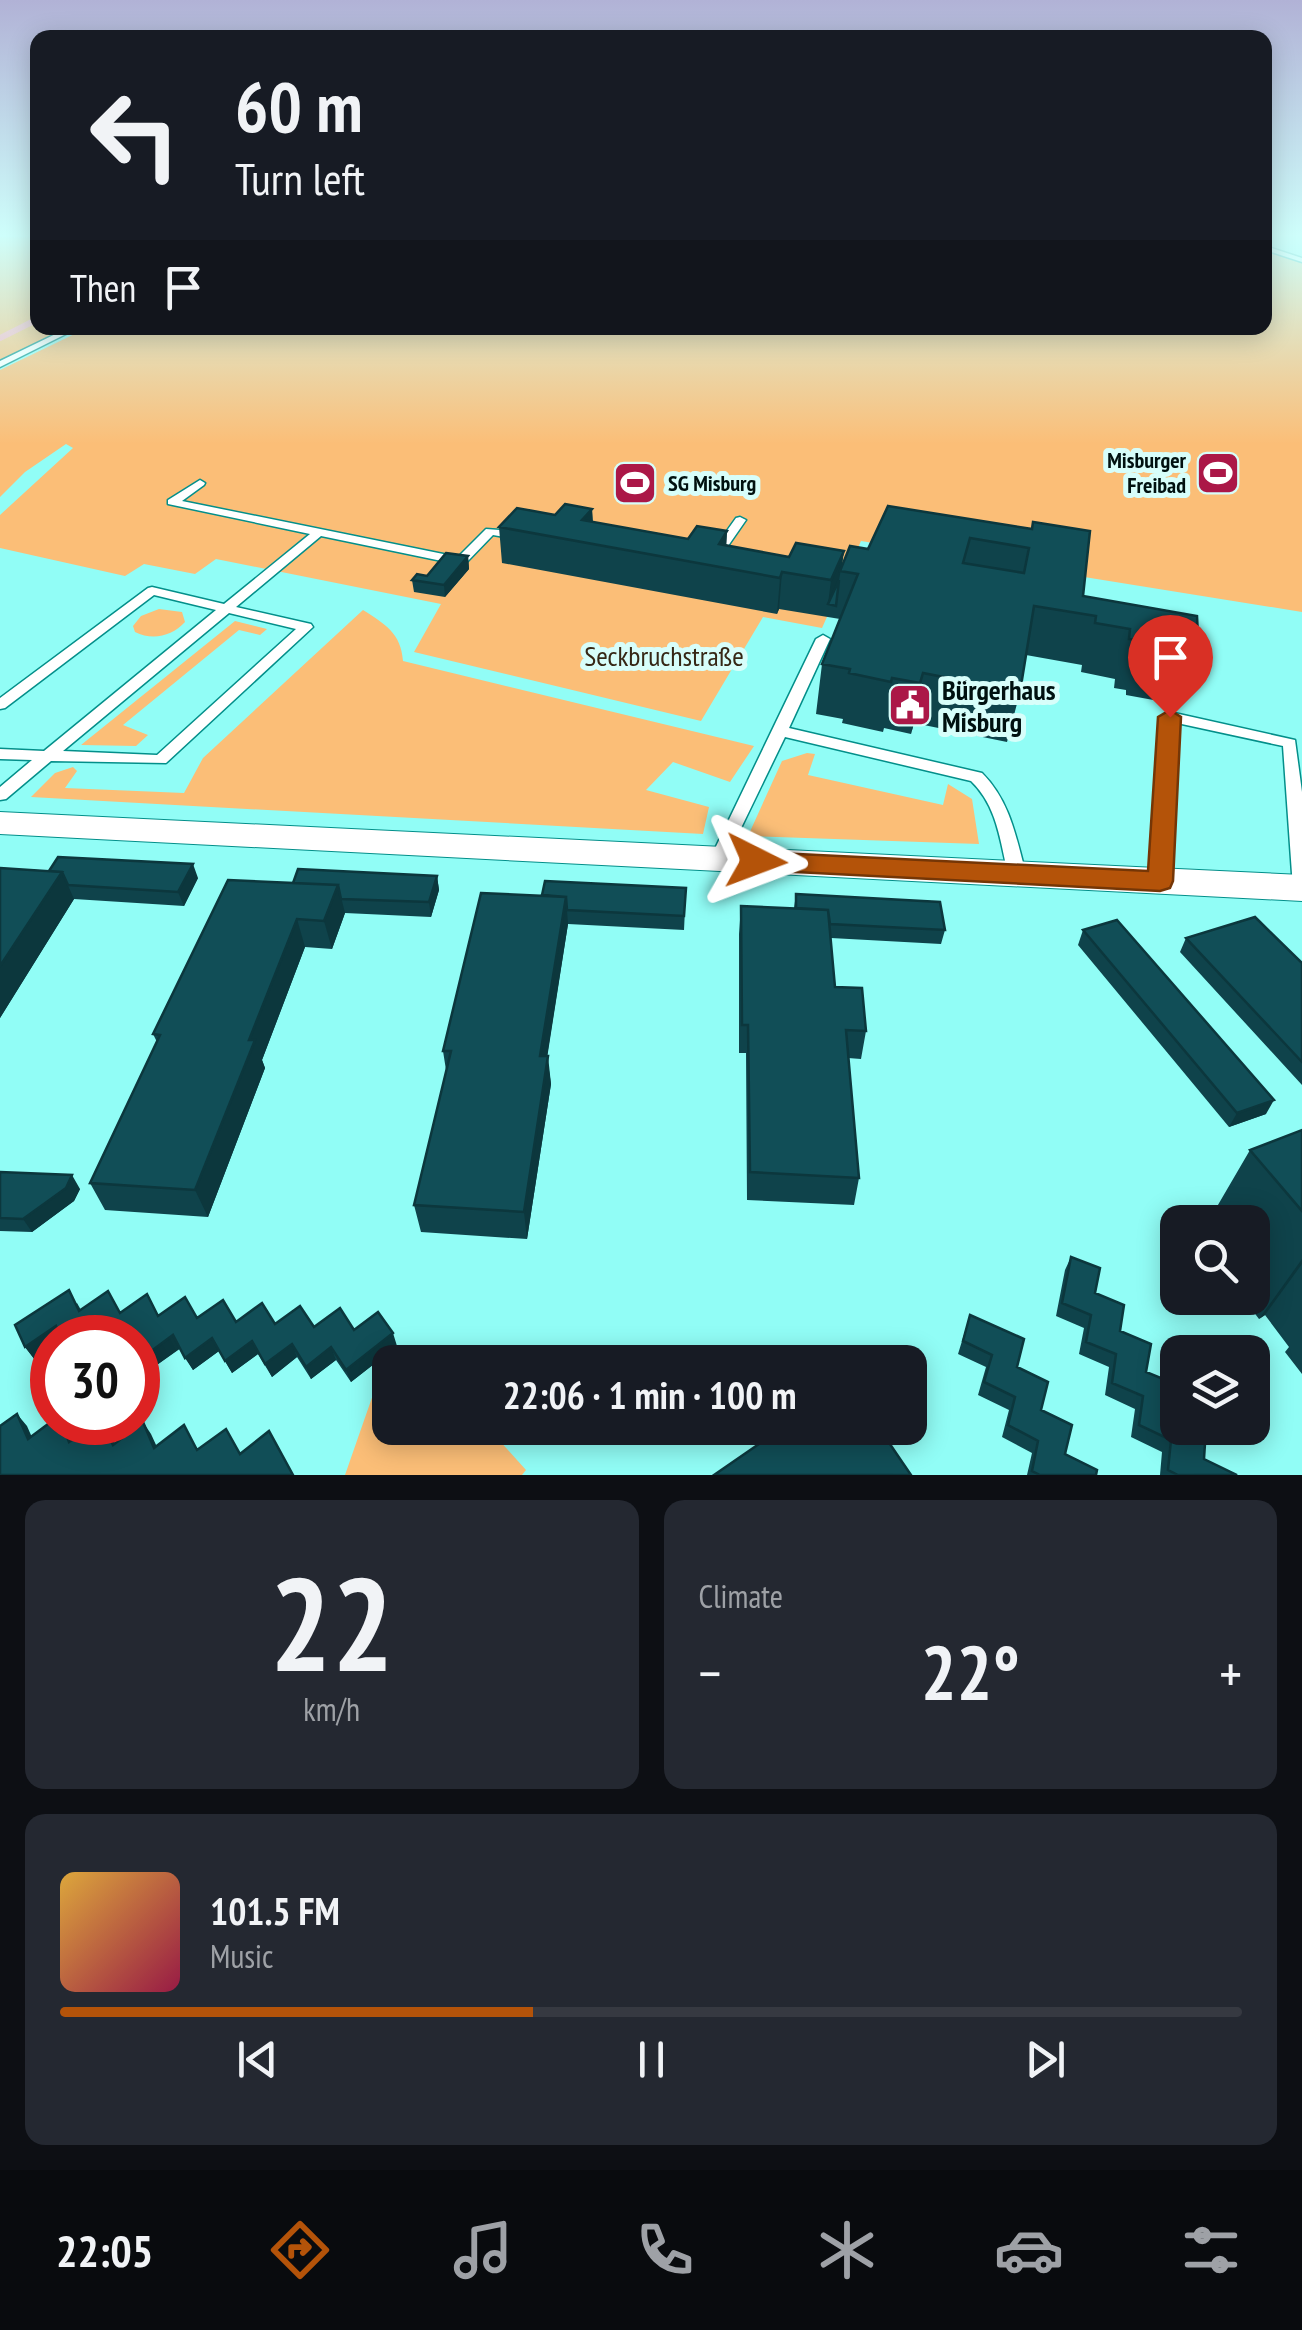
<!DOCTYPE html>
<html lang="en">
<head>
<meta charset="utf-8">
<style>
	:root { --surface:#171b24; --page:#242831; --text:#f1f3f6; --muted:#9ea1a6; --line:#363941; --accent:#b45309 }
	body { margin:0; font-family:"PT Sans Narrow",sans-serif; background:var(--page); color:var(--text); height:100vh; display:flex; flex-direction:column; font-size:38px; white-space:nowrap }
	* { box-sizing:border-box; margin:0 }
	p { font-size:32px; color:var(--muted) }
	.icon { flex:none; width:55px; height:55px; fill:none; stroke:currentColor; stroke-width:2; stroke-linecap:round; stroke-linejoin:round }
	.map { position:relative; height:1475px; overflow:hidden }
	.panel { display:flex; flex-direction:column; gap:25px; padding:25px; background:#0d0f14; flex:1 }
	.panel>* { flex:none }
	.banner { position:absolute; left:30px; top:30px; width:1242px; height:305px; border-radius:20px; box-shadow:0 5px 25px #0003; background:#171b24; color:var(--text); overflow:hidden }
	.tools { position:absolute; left:1160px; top:1205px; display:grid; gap:20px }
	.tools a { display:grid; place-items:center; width:110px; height:110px; border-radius:20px; background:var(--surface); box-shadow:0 5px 25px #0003; font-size:50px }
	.speed { position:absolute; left:30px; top:1315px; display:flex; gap:20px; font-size:50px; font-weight:700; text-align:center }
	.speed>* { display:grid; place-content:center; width:130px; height:130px; border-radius:50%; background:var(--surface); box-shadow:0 5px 25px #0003; line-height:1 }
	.speed .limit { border:15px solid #d22; background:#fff; color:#111 }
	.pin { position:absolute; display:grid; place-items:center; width:85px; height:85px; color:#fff; margin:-102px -42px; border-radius:50% 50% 50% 0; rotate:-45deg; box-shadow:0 0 10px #0007 }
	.pin .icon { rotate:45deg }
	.me { position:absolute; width:110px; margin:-55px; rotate:93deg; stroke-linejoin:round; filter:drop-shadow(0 0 8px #0008) }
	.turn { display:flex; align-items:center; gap:35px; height:210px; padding:0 40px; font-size:45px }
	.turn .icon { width:130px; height:130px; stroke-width:2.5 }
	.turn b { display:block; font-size:70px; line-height:85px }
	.then { display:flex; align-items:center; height:95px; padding:0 40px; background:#0003; gap:20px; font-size:38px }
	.big { font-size:75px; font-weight:600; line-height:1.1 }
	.panel .card { flex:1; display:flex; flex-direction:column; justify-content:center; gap:15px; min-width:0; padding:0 35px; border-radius:20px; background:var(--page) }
	.panel .dial { align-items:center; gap:0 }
	.dial b { font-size:130px; line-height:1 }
	.song { display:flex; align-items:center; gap:30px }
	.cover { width:120px; height:120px; border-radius:15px; background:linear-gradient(135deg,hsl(40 70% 55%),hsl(340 70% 35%)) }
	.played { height:10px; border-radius:5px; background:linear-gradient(90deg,var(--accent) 40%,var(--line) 40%) }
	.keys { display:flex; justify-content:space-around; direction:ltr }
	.heat { display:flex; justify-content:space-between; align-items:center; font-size:55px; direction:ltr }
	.panel .tiles { flex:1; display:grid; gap:25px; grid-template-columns:1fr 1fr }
	.card:last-child { grid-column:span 2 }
	.trip { position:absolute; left:372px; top:1345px; width:555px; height:100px; border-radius:20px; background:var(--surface); box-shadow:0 5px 25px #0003; font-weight:600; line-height:100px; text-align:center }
	.tab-bar { display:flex; height:160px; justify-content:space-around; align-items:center; background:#090b0e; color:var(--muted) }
	.tab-bar .icon { width:70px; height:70px }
	.tab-bar .on { color:var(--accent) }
	.tab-bar b { font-size:45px; color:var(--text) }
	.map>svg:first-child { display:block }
	.green { fill:#fbbe77 }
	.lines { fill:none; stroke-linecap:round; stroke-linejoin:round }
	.stream { stroke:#ffafbb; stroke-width:6 }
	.service-casing { stroke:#038f8a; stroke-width:3 }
	.minor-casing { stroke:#038f8a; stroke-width:2 }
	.service { fill:#fff; fill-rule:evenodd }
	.minor { fill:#fff; fill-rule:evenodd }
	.wall { fill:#0f434b }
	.shaded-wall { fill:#0c373d }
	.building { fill:#114e57; stroke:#0c373d; stroke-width:2.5; fill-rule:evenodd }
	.route { fill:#b45309; stroke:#753606; stroke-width:2.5 }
	.labels { text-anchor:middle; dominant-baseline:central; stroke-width:10; stroke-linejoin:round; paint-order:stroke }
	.far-poi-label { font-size:22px; font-weight:bold; fill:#001110; stroke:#d7fefa; text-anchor:end }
	.park-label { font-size:28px; fill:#362715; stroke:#d7fefa }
	.poi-label { font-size:28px; font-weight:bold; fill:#001110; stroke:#d7fefa; text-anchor:start }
</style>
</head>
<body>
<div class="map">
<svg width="1302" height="1475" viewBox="0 0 1302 1475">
	<rect width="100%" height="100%" fill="#91fdf6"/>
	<!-- green -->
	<path class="green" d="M0,237h37l1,91h29l-67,33z
		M1265,251l37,11v350l-441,-71 -39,87 -59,-11 -62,104 -287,-69 27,-48 -225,-45 -21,15 -51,-10 -19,12 -125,-28v-33l73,-67 -7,-4 -41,28 -25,25v-127l87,-42h1178z
		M159,609l23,3 3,10c-13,14 -32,19 -50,10l-2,-6 8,-10z
		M363,610c22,14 38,23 40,51l351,85 -24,36 -57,-20 -27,28 63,17 -6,27 -672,-37 24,-24 18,-6 4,4 -12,17 119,5 19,-35z
		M235,621l32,8 -7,6 -21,-5 -116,95 25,10 -12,11 -55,-1z
		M807,753l8,1 -7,21 135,30 5,-21 24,15 7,45 -231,-8 34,-75z
		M383,1366l7,2v60h98l38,42 -4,5h-177z"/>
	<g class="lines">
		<!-- stream -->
		<path class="stream" d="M0,338l38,-19"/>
		<!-- service casing -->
		<g class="service-casing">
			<path id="service" d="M1265,246l37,12v4l-37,-12z
				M68,328h10l-78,39v-6z
				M200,480l5,3 -1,2 -22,16 276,56 28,-28 29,2 6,4 -6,4 -22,-4 -28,29 -4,1 -140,-29 -85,71 75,17 2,3 -147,136 -115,-2 -45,38 -6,1v-13l32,-27 -32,-1v-10l44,2 172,-141 -62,-15 -149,113 -5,1v-11l148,-110 4,-1 72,17 86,-70 -142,-30v-4zM229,613l67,16 -139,126 -94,-4z
				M740,517l6,3 -27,39h-8v-6l25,-35z
				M823,635l7,4 -41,89 193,45c28,28 34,64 44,101l-3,4h-12l-3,-4c-8,-34 -11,-68 -37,-93l-186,-44 -59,122 -2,4h-12l-2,-4 106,-220z
				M1170,712l125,28 7,52v102l-6,-2 -3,-4 -10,-142 -106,-23 -8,158 -3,4h-12l-3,-4 12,-164z"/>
		</g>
		<!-- minor casing -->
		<g class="minor-casing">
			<path id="minor" d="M0,812l1302,63v26l-1302,-67z"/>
		</g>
		<!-- service -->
		<use href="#service" class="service"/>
		<!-- minor -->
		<use href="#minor" class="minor"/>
	</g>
	<!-- wall -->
	<path class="wall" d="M592,509l1,13 95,17 39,-8 -1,15 63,11 55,-6 -2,15 26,-17 164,-20 51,67 116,60 -18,49 -55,-10v-5l-12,-2 1,-9 -34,-7 1,-7 -56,-10 -6,37 -13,50 -93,-19 -3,11 -27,-6 -1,4 -41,-9 1,-4 -27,-5 6,-50 18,-45 -61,-10 -2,5 -275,-51 -3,-36z
		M468,556l1,13 -24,28 -31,-5 -2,-12 15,-4z
		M0,868l198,10 -14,28 -110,-7 -74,119z
		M437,876l2,14 -8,27 -86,-4 -13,36 -27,-2 -43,113 3,8 -57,149 -103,-7 -15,-27 67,-141 -4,-8 140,-151z
		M686,888l-2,42 -116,-6 -21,132 4,28 -24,155 -106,-7 -7,-27 32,-135 -3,-19 99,-156z
		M796,894l149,36 -4,14 -110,-6 4,49 31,44 -5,28 -13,-1 11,120 -5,27 -107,-5 -1,-147h-7v-119l2,-28 53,2z
		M1083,930l183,184 -37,13 -151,-182z
		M1186,938l116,25v122l-122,-133z
		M1302,1130v244l-17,-22 4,-5 -24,-32 -6,4 -16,-21h9v-76h-44l42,-72z
		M0,1172l80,17 -6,12 -42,31 -32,-1z
		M1071,1257l133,202 33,16h-77l2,-23 -31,-15 4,-28 -30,-14 4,-28 -30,-13 5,-26 -28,-12 9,-46z
		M77,1303l4,7 273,20 43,16 -46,36 -15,-22 -25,19 -14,-22 -25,20 -14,-23 -26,19 -13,-22 -26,19 -13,-22 -26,19 -16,-29h-86l-17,22 -10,-13z
		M970,1315l47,52 48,87 31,21h-69l5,-22 -30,-16 7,-27 -31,-15 8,-28 -28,-13z"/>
	<!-- shaded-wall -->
	<path class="shaded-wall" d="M592,509l1,35 -11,-24z
		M727,531l-2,37 -6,-24z
		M844,551l-7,41 -9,12 3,-24z
		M468,556l1,13 -24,28 -1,-12z
		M782,572l-3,37 -2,5 3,-36z
		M923,673l-9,50 -3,11 9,-51z
		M193,864l5,14 -14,28 -6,-14z
		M62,872l12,27 -74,119v-52z
		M437,876l2,14 -8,27 -2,-15z
		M338,885l7,28 -13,36 -8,-28z
		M566,897l2,27 -25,160 -3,-28z
		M297,919l8,28 -43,113 3,8 -57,149 -13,-27 54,-150z
		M548,1056l3,28 -24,155 -3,-27z
		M1274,1100l-8,14 -37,13 8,-14z
		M72,1175l8,14 -6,12 -42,31 -9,-13z
		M1302,1259v5l-37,51 -6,4z
		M56,1326l8,12h-12v10l-17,12 -10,-13z
		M95,1329l5,9h-17z
		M393,1333l4,13 -46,36 -5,-12z
		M173,1335l8,13 -27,19 -8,-12z
		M212,1338l7,13 -26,19 -8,-12z
		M252,1341l6,13 -26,19 -7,-12z
		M292,1344l5,13 -25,20 -7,-13z
		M331,1347l5,13 -25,19 -5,-12z
		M17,1414l10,12 11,25 -10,-12z
		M61,1422l7,8 11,24 -10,-12z
		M103,1422l7,10 11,25 -8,-12z
		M143,1422l8,12 12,26 -9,-12z"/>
	<!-- building -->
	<path class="building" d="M565,504l27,5 -10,11 106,19 9,-13 30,5 -8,13 70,13 7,-14 48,8 -13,29 -49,-8 -2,6 -281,-51 18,-19 38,7z
		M888,506l144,23 1,-7 57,9 -7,65 114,20 2,40 -57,-10v-5l-13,-2 1,-10 -35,-6 1,-7 -62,-10 -14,86 -97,-19 -3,10 -28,-5 -1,4 -42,-9 1,-4 -28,-5 36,-90 -18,-3 10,-25 18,3zM970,538l59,10 -5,25 -61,-10z
		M446,553l22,3 -24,29 -32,-5 5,-6 10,2z
		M839,580l-3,26 -8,-2z
		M58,857l135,7 -15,28 -110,-7 -6,-13 -13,-1z
		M0,868l62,4 -62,94z
		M298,869l139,7 -8,26 -88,-3 -3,-14 -45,-2z
		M228,880l110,5 -14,36 -27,-2 -48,121h6l-60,150 -105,-7 70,-148 -7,-1z
		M545,881l141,7 -2,28 -117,-6 -1,-13 -24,-2z
		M481,893l85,4 -26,159h8l-24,156 -110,-7 37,-154h-8z
		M796,894l144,8 5,28 -115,-6 -2,-14 -32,-2z
		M741,906l87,4 7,77 27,1 4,43 -20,-1 13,148 -109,-6 -2,-147h-6z
		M1255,917l47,46v99l-116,-124z
		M1117,920l157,180 -37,13 -154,-183z
		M1302,1130v81l-52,-61z
		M0,1172l72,3 -6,13 -43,31 -23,-1z
		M1071,1257l29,11 -5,25 29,12 -4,26 31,13 -5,28 32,13 -4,29 4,1v13h28l-2,31 33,16h-59l-10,-5 3,-30 -32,-15 4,-29 -31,-13 4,-29 -30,-12 5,-27 -29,-12z
		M69,1290l10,21 29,-20 12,22 27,-19 11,22 27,-19 12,21 26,-18 13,22 26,-19 13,21 25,-18 14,21 26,-19 14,22 24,-18 15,21 -47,37 -15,-23 -25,20 -14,-23 -27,20 -13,-23 -27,20 -13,-23 -27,20 -12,-23 -27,20 -12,-23 -7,6h-28l-4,-9 -12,9h-22l-5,-12 -31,21 -10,-22z
		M970,1315l54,24 -7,28 31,15 -7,28 31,15 -7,29 32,16 -1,5h-56l-8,-4 6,-30 -30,-16 7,-28 -31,-15 8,-27 -29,-14z
		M17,1414l11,25 24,-18 9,1 8,20 28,-20h5l11,23 30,-23 11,26 30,-23 13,25 29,-21 14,25 29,-23 24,44h-293v-49z
		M782,1428h97l32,47h-197z"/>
	<!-- sky -->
	<linearGradient id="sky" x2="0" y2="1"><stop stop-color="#b1b2d6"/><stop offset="0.53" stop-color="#cefefb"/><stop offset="1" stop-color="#cefefb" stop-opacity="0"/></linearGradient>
	<rect width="1302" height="444" fill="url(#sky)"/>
	<!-- route -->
	<path class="route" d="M1170,710l11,7 -8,164 -3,7 -10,3 -404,-21 -10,-3 -3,-6 3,-7 10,-2 392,19 10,-154z"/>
	<!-- icons -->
	<defs>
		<g id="stadium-square" transform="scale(2.25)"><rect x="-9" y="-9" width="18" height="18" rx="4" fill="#ab1747" stroke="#d7fefa"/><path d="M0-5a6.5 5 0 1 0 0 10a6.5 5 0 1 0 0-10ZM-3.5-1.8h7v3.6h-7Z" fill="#fff"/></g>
		<g id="civic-square" transform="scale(2.25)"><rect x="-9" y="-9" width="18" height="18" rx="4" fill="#ab1747" stroke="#d7fefa"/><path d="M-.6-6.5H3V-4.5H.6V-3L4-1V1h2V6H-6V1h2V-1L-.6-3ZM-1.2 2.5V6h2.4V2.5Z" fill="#fff"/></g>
	</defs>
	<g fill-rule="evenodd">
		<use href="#stadium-square" x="1218" y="473"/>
		<use href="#stadium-square" x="635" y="483"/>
		<use href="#civic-square" x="910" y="705"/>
	</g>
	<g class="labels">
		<!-- far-poi labels -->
		<g class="far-poi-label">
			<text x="1186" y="460">Misburger<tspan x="1186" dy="25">Freibad</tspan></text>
			<text x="668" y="483" text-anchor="start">SG Misburg</text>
		</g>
		<!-- park labels -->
		<g class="park-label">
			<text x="664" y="655">Seckbruchstraße</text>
		</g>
		<!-- poi labels -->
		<g class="poi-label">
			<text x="942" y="689">Bürgerhaus<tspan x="942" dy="32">Misburg</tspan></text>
		</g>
	</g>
</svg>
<div class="tools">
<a><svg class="icon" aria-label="search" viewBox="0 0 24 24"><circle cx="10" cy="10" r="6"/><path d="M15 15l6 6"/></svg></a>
<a><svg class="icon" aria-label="layers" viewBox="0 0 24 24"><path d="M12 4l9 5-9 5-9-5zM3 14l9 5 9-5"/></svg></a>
</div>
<div class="speed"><div class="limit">30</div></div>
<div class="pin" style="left:1170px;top:717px;background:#d93025"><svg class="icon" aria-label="arrive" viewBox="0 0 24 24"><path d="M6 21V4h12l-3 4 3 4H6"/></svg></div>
<svg class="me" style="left:756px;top:861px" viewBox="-20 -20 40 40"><path d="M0-17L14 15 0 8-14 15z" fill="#b45309" stroke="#fff" stroke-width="4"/></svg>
<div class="trip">22:06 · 1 min · 100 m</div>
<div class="banner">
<div class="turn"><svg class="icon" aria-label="left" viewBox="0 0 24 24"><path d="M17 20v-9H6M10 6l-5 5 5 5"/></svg><div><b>60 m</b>Turn left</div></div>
<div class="then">Then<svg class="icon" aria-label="arrive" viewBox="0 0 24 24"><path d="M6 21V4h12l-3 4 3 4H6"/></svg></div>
</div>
</div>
<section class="panel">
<div class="tiles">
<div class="card dial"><b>22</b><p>km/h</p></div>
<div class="card"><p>Climate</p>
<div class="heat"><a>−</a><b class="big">22°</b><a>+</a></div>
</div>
<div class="card">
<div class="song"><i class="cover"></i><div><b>101.5 FM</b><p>Music</p></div></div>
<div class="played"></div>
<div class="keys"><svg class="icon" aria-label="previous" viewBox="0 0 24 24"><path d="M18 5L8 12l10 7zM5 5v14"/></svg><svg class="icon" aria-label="pause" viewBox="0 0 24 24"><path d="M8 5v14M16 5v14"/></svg><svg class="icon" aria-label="next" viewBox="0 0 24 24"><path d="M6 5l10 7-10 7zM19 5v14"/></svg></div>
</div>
</div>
</section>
<nav class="tab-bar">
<b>22:05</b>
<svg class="icon on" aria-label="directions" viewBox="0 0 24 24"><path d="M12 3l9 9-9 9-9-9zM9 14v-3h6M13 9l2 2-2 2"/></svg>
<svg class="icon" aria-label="music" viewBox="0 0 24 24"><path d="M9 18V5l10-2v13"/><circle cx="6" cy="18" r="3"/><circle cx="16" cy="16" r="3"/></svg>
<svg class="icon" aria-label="phone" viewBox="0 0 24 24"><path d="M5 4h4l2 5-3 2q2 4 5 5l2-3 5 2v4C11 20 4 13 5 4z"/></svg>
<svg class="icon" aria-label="climate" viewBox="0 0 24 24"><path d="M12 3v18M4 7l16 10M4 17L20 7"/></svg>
<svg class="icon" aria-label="car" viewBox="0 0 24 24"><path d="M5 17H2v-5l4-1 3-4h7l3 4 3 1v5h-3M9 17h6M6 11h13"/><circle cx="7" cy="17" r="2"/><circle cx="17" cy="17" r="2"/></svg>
<svg class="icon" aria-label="filters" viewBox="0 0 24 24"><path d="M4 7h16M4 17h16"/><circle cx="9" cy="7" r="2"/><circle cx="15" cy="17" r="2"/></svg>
</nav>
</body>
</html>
